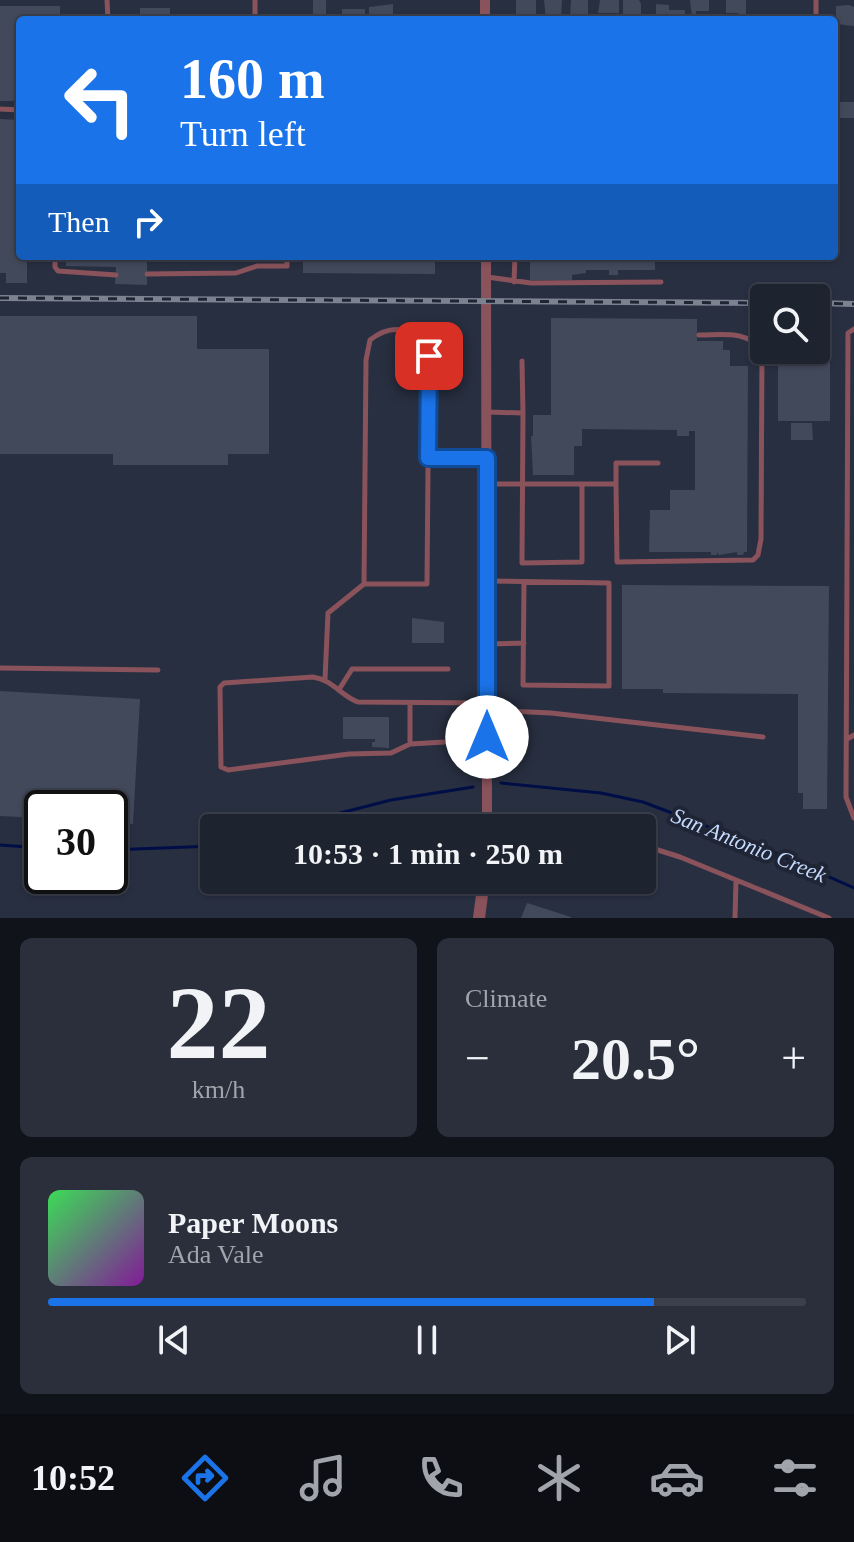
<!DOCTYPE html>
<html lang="en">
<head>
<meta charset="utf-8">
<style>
	:root { --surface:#1e2330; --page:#2b2f3c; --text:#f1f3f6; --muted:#a1a4ab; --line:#3c404c; --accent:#1a73e8 }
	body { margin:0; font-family:"Times New Roman",serif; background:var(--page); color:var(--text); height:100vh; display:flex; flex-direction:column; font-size:30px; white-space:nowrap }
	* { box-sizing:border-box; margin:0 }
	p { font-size:26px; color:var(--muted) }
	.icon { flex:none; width:44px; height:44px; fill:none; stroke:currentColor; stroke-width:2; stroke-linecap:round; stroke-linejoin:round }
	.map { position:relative; height:918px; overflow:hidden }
	.panel { display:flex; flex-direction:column; gap:20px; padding:20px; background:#10131a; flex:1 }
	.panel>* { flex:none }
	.hud { position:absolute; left:16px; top:16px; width:822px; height:244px; border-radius:8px; box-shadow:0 2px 6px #0004,0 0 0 2px var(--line); background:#1a73e8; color:#fff; overflow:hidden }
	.controls { position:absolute; left:750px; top:284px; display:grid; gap:16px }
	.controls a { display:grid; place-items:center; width:80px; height:80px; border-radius:8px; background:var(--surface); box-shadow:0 2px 6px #0004,0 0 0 2px var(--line); font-size:40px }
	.speed { position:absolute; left:24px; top:790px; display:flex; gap:16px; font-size:40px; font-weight:700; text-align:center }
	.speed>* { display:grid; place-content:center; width:104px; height:104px; border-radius:50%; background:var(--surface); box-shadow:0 2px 6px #0004,0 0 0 2px var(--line); line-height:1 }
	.speed .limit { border:4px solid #111; border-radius:12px; background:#fff; color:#111 }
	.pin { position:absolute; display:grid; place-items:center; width:68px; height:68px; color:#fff; margin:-34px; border-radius:16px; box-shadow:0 4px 12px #0006 }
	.me { position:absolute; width:88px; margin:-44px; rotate:0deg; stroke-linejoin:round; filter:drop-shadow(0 0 6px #0008) }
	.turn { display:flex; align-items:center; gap:28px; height:168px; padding:0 32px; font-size:36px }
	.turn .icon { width:104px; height:104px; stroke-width:2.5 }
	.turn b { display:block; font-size:56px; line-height:68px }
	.then { display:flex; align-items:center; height:76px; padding:0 32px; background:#0003; gap:16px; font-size:30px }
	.big { font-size:60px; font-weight:800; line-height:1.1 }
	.panel .card { flex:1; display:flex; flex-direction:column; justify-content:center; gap:12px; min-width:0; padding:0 28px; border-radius:12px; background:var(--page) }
	.panel .dial { align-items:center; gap:0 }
	.dial b { font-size:104px; line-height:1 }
	.song { display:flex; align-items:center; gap:24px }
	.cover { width:96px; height:96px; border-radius:12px; background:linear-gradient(135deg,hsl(130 70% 55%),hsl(290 70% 35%)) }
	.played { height:8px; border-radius:4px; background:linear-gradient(90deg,var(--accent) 80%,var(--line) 80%) }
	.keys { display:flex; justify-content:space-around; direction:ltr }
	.heat { display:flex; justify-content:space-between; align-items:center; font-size:44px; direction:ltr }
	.panel .tiles { flex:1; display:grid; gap:20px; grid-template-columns:1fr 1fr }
	.card:last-child { grid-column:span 2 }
	.trip { position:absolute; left:200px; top:814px; width:456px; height:80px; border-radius:8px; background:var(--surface); box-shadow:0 2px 6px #0004,0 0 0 2px var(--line); font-weight:800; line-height:80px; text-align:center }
	.dock { display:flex; height:128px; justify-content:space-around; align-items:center; background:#0c0e13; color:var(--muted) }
	.dock .icon { width:56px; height:56px }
	.dock .active { color:var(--accent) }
	.dock b { font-size:36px; color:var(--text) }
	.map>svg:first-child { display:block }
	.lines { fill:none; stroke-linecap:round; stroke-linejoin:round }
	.stream { stroke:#000e47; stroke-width:3 }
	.building { fill:#42495b }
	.service { stroke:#8a535b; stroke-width:5 }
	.minor { stroke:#8a535b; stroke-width:10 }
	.tertiary { stroke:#8a535b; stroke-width:12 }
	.rail-casing { stroke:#7c8290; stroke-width:6 }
	.rail { stroke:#1f2535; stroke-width:3; stroke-dasharray:9; stroke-linecap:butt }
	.route-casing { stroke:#114b97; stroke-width:20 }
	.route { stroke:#1a73e8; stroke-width:14 }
	.labels { text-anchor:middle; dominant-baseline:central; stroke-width:8; stroke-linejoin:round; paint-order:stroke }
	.water-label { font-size:22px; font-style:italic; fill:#c6dafe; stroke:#1f2535 }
</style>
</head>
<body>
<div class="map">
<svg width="854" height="918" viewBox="0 0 854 918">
	<rect width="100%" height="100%" fill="#282f40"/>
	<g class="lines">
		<!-- stream -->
		<path class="stream" d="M501,783l100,10 42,9 118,45 93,41
			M282,828l109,-28 82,-13
			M0,845l42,3
			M110,850l104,-4"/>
	</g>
	<!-- building -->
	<path class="building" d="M313,0h13v20h-13z
		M516,0h20v20h-20z
		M544,0h18l-1,19 -15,1z
		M571,0h17v15h-8v4h-10z
		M600,0h19v13h-21z
		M623,0h16l2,4v16h-18z
		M690,0h19v11h-13v5h-4z
		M726,0h20v20h-8v-7h-12z
		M393,4v16h-24v-13z
		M656,4l13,1v5h16v10h-29z
		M849,5l5,2v19l-18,-2v-18z
		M0,6h60v14h-40v79l-8,2h-12z
		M140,8h30v7l-20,2v-2h-10z
		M342,9h23v11h-23z
		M834,102h20v16h-20z
		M0,119l20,1v136h7v27h-21v-10h-6z
		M66,256h81v29l-32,-1 1,-17 -50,-1z
		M303,256h132v18l-132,-1z
		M530,256h125v14h-37v5h-9v-5h-23v3l-14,2v5h-42z
		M0,316h197v33h72v105h-41v11h-115v-11h-113z
		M816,316h14v105h-52v-71h38z
		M551,318l146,1v22h26v9h7v16h18l-1,186h-3l-1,3h-6v-3l-18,3 -2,-3v3h-6v-3h-62l1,-42h20v-20h25v-59h-6v5h-12v-6l-95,-1v17h-8v29h-41l-2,-39h2v-21h18z
		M791,423h21l1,17h-22z
		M622,585l207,1 -2,223h-24v-16h-5v-99l-135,-1v-4h-41z
		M412,618l32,4v21h-32z
		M0,691l140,8 -7,125 -23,-2v-14h-68v10l-42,-2z
		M343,717h46v31l-17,-1v-5h3v-3h-32z
		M527,903l44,14v1h-50z"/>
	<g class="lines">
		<!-- service -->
		<path class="service" d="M107,0l1,20
			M255,20v-20
			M816,20v-20
			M0,109l20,1
			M55,256v11l3,4 58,4
			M147,274l89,-1 21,-7h30v-10
			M487,277l44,6 130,-1
			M514,282l1,-26
			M854,329l-6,4 -2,464 8,21
			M522,361l1,52
			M488,412l35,1 -1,150 60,-1v-78
			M428,458h58
			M488,484h128v-21h42
			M616,484l1,78 136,-2 5,-5 3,-16 1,-189c-16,-20 -39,-15 -63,-15
			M488,581l121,2v103l-86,-1 1,-103
			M487,644l37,-1
			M0,668l158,2
			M325,679l3,-66 36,-29h63l2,-228 -5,-19c-21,-9 -35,-12 -54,3l-4,20 -2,224
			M340,688l12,-19h96
			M410,703v41
			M488,710l63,3 212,24
			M847,739l7,-4
			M445,742l-35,2 -19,9 -42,1 -121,16 -7,-3 -1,-80 4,-4 89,-6c20,3 28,19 45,25l127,1
			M488,818l45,-1 48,11
			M642,845l38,12 149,61
			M735,918l1,-38"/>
		<!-- minor -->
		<path class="minor" d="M485,0v20
			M486,256l1,562"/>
		<!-- tertiary -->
		<path class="tertiary" d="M486,828l1,-10
			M479,918l5,-38"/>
		<!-- rail casing -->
		<g class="rail-casing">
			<path id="rail" d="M0,298l764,5
				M816,303l38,1"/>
		</g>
		<!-- rail -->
		<use href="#rail" class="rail"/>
	</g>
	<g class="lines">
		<!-- route casing -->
		<g class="route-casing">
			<path id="route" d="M429,356l-1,102h59v279"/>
		</g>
		<!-- route -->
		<use href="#route" class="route"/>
	</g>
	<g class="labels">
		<!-- water labels -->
		<g class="water-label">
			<text transform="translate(749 845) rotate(22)">San Antonio Creek</text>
		</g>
	</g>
</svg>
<div class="controls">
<a><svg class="icon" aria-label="search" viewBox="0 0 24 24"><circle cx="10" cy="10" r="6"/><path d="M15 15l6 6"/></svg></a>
</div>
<div class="speed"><div class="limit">30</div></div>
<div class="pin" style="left:429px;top:356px;background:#d93025"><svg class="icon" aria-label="arrive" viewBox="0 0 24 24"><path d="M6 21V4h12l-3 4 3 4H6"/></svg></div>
<svg class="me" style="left:487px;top:737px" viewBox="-20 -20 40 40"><circle r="19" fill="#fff"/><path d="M0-13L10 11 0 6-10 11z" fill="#1a73e8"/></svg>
<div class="trip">10:53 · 1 min · 250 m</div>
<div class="hud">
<div class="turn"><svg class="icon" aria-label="left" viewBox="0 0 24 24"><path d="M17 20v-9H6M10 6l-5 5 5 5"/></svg><div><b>160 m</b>Turn left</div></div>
<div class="then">Then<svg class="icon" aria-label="right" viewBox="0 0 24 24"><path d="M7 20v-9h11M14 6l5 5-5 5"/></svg></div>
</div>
</div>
<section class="panel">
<div class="tiles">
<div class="card dial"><b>22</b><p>km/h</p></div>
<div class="card"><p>Climate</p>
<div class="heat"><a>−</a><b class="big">20.5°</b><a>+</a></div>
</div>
<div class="card">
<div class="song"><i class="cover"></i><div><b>Paper Moons</b><p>Ada Vale</p></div></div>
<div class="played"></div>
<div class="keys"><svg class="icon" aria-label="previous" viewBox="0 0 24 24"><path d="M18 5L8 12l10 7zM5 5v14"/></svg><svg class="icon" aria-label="pause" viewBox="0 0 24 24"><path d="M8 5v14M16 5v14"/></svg><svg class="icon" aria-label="next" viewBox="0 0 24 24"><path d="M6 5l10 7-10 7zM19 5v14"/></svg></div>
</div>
</div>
</section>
<nav class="dock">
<b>10:52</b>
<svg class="icon active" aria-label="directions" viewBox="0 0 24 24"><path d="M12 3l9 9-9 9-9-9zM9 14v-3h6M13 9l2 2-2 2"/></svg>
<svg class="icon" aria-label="music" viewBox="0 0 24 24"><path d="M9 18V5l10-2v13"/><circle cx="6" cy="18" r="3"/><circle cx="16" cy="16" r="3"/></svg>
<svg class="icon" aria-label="phone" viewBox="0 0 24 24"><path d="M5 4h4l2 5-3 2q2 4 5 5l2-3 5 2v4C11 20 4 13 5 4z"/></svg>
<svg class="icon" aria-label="climate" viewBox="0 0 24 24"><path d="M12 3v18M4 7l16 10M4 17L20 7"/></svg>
<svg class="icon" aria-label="car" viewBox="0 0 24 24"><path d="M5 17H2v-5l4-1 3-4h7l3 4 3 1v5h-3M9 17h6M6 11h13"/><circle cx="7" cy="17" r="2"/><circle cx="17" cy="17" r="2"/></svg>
<svg class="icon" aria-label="filters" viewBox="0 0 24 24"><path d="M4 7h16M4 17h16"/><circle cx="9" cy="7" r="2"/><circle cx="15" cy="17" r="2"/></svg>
</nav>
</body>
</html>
